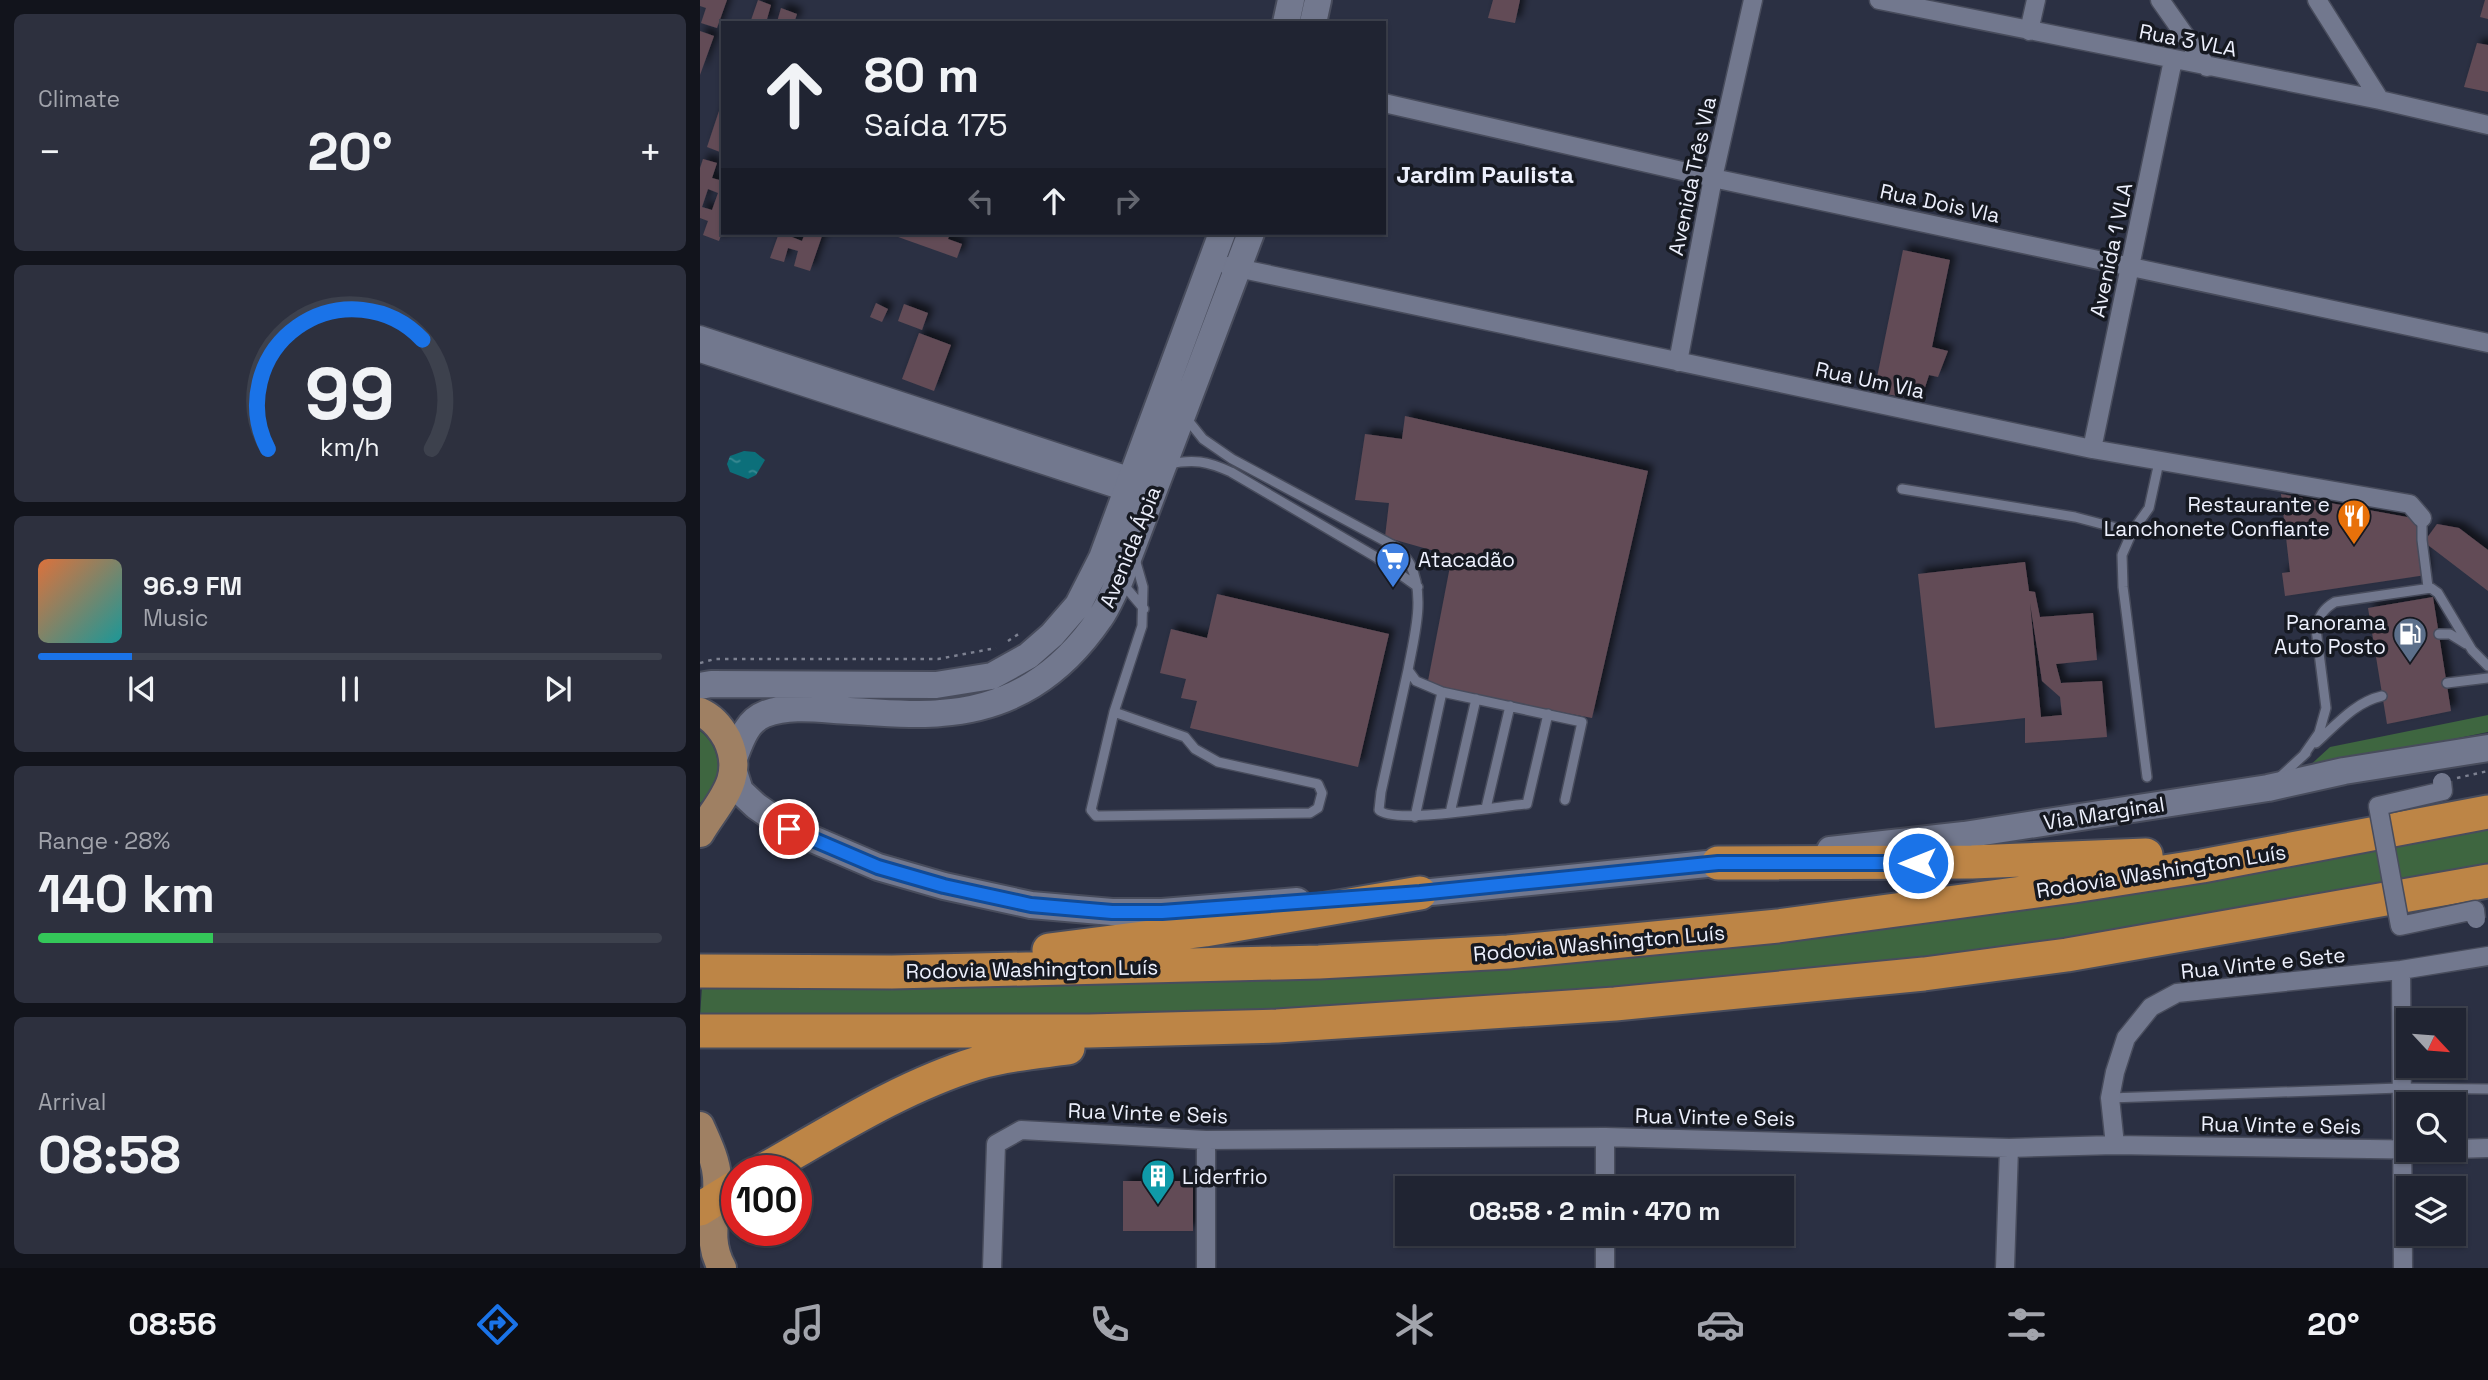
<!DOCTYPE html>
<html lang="en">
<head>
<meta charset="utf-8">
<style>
	:root { --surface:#202432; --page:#2d303e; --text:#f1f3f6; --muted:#a2a4ac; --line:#3d414d; --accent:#1a73e8 }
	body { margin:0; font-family:"Space Grotesk",sans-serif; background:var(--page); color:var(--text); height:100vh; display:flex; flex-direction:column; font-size:26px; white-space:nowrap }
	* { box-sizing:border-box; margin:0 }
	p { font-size:23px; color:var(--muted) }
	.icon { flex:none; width:38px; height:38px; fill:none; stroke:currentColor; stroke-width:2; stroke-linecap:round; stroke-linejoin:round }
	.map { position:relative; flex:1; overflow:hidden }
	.side { display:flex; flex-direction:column; gap:14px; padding:14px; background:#12141c; width:700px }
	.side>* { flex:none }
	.hud { position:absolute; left:21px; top:21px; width:665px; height:214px; border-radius:0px; box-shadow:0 2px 5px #0004,0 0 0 2px var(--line); background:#202432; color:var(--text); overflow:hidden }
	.needle { width:46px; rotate:116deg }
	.fabs { position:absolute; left:1696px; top:1008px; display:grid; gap:14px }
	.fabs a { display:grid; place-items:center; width:70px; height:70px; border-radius:0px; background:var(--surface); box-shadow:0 2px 5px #0004,0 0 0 2px var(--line); font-size:35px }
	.speed { position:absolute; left:21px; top:1155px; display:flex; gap:14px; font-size:35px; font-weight:700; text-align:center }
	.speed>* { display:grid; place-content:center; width:91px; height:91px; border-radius:50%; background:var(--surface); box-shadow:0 2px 5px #0004,0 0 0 2px var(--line); line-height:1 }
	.speed .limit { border:10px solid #d22; background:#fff; color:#111 }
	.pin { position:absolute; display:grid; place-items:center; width:60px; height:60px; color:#fff; margin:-30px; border:4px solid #fff; border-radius:50%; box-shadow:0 2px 7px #0007 }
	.me { position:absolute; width:77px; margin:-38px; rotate:270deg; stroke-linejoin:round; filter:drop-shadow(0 0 5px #0008) }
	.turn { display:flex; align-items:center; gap:24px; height:147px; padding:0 28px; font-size:32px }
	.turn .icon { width:91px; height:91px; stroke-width:2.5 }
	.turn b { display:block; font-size:49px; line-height:60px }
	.lanes { display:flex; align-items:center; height:66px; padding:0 28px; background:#0003; justify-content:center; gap:35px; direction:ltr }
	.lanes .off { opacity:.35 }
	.big { font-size:52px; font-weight:700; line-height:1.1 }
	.side .card { flex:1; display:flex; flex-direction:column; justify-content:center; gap:10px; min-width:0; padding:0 24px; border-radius:10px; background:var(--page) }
	.side .dial { align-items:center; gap:0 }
	.dial svg { height:182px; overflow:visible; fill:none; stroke:var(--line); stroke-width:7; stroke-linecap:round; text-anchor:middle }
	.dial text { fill:var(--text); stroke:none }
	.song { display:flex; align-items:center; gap:21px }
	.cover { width:84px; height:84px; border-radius:10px; background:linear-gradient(135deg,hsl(20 70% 55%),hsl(180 70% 35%)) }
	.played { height:7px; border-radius:4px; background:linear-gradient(90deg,var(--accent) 15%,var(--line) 15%) }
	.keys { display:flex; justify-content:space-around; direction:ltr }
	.heat { display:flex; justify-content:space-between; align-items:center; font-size:38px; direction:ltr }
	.charge { height:10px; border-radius:5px; background:linear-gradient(90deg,#34c759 28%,var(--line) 0) }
	.trip { position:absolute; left:695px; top:1176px; width:399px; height:70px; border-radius:0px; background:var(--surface); box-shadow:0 2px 5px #0004,0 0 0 2px var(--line); font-weight:700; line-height:70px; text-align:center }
	.tabs { display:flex; height:112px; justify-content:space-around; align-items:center; background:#0d0e14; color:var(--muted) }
	.tabs .icon { width:49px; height:49px }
	.tabs .selected { color:var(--accent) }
	.tabs b { font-size:32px; color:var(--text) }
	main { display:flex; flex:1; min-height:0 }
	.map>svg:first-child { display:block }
	.grass { fill:#3e6640 }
	.water { fill:url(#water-ripples) }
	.building { fill:#624c56; fill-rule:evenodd; filter:url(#shadow) }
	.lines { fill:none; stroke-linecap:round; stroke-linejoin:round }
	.lane-casing { stroke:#484c5c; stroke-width:12 }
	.street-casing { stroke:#484c5c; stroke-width:21 }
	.secondary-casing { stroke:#484c5c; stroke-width:30 }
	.primary-casing { stroke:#484c5c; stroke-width:32 }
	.highway-casing { stroke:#484c5c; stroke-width:37 }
	.path { stroke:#7d8191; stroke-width:2.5; stroke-dasharray:3.5 5; stroke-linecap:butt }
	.lane { stroke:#72788e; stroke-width:9 }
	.street { stroke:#72788e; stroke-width:18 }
	.secondary { stroke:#72788e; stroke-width:26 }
	.primary { stroke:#9f8063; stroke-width:28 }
	.highway { stroke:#bd8546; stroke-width:33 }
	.street-bridge-casing { stroke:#484c5c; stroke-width:21; stroke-linecap:butt }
	.street-bridge { stroke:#72788e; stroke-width:18 }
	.route-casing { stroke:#114b97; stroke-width:18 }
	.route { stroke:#1a73e8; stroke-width:12 }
	.labels { text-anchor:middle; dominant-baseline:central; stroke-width:7; stroke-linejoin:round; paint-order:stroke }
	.street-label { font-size:21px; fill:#edf0fd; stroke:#161921 }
	.poi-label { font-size:21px; fill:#edf0fd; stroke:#161921; text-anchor:end }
	.quarter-label { font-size:24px; font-weight:bold; fill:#edf0fd; stroke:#161921 }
</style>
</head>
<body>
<main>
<section class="side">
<div class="card"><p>Climate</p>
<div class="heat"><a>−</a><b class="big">20°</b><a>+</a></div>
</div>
<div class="card dial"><svg viewBox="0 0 100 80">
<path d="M14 69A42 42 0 1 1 86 69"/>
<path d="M14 69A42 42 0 0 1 82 21" stroke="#1a73e8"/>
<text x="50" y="56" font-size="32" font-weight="700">99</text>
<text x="50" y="72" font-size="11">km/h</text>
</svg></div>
<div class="card">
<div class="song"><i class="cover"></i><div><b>96.9 FM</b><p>Music</p></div></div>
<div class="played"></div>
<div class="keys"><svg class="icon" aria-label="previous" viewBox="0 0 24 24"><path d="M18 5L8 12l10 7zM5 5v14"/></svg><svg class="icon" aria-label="pause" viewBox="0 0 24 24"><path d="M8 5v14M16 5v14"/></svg><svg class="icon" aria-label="next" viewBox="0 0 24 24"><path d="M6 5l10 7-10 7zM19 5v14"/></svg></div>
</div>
<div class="card"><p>Range · 28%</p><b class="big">140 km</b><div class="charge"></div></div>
<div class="card"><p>Arrival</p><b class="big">08:58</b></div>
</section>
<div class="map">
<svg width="1788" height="1268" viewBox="0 0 1788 1268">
	<defs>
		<pattern id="water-ripples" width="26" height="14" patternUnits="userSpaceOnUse" patternTransform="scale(1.75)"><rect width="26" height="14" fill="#0c6f7a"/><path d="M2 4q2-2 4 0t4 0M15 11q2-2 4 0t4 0" fill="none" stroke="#3c8b94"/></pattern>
		<filter id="shadow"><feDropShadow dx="5.5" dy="-5.5" stdDeviation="3.5" flood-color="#0009"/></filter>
	</defs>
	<rect width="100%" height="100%" fill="#2b3043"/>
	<!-- grass -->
	<path class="grass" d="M1788,715v17l-182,37 24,-22z
		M0,731c24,18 24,54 0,72z
		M1788,823v48l-618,99 -576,44 -594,3 2,-31 587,-12z"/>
	<!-- water -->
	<path class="water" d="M44,451l11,1 10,8 -9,15 -8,4 -18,-7 -3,-8 3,-8z"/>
	<!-- building -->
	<path class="building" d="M0,0h27l-10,28 -16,-5 5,-15 -6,-2z
		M58,0l13,5 -4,14 10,3 4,-14 16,6 -3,9h-44z
		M793,0h27l-5,23 -27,-5z
		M1785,0h3v19l-8,-2z
		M0,31l14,5 -14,39z
		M1777,43l11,2v47l-24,-5z
		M22,102l1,43 -3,7 -13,-5z
		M3,159l14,4 -5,15 11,3v49l-4,11 -16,-6 5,-14 -8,-3v-50zM8,189l10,4 -6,17 -10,-3z
		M79,233h15l-2,4 10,4 3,-8h18l-13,38 -16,-5 4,-15 -10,-3 -4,14 -14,-4z
		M187,233h43l7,2 1,-2h12l-2,6 14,5 -5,14z
		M1203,250l47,10 -18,87 16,4 -10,26 -9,-2 -8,25 -47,-8z
		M176,303l12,6 -6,13 -12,-5z
		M204,304l24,9 -6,17 -24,-9z
		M219,333l32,12 -17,46 -32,-12z
		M705,416l243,55 -56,247 -165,-32 25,-130 -67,-19 4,-34 -34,-3 10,-66 37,5z
		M1581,494l137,25 8,56 -141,21 -3,-23 8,-1z
		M1737,524l22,4 29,22v41l-64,-49z
		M1325,562l4,29 6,1 5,25 53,-4 4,47 -41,4 5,19 41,-2 5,56 -82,6v-25l-90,10 -17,-154zM1330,603l12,78 18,16 2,18 -21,2z
		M517,594l172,40 -31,133 -168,-39 7,-27 -16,-3 5,-19 -26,-6 11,-44 36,9z
		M1733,597l18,114 -64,13 -19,-116z
		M423,1181h70v50h-70z"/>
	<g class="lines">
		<!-- lane casing -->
		<g class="lane-casing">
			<path id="lane" d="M487,419l16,20 29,20 164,88c4,5 11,11 14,17 16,32 4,73 -2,106l8,11 26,11 140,30 -17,78
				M468,464c26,-5 39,-3 63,8l145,85 42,30
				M1202,489l173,28 57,15
				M1722,518v22l6,47
				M423,584l21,25
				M1739,634h11l16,10
				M708,670l-27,122 -2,18c14,15 122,-4 148,-6l21,-90
				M1747,683l41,-5
				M414,712l71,25 10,12 23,13 100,22 4,9 -4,15 -8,5 -214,3 -5,-6 23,-98 28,-86 1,-39 -8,-28
				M1616,743c20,-18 39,-41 66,-47
				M1603,756l16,-23 7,-25 -10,-79c3,-13 7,-20 19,-27l96,-14 7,5 34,57 16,16
				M1447,777l-24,-190 -1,-32 10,-23 17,-24 10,-46
				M1580,777l26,-24
				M786,808l24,-102
				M750,813l26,-114
				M715,817l27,-125
				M1410,1098l290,-10 88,1"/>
		</g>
		<!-- street casing -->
		<g class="street-casing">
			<path id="street" d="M1179,0l501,100 108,25
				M1460,0l47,67
				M1617,0l63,100
				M1329,31l7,-31
				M684,103l329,75 775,165
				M528,266l864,183 318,55 12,14
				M0,335l432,142
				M0,353l426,139
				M978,362l35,-184 40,-178
				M1392,449l81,-389
				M1701,970l2,298
				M506,1140v128
				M1415,1145l-5,-47 5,-26 11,-34 25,-31 26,-14 224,-23 87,-14
				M1754,1149l34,-1
				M905,1188v-51
				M292,1268l4,-124 25,-14 185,10 399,-3 404,11 106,-3 320,5
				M905,1268v-34
				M1305,1268l4,-120"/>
		</g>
		<!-- secondary casing -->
		<g class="secondary-casing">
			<path id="secondary" d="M586,23l5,-23
				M613,23l5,-23
				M0,686l11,-2 225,1 56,-9 36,-20 24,-21 26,-30 24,-47 120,-325
				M33,761c7,-18 13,-40 32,-47 26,-10 59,-4 85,-3 30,1 62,5 91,2 70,-5 120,-38 159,-95 8,-11 13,-25 20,-38l131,-347
				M34,772l6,19 16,15 33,23 89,38 66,19 87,19 81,7h50l135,-11
				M1130,850l134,-15 304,-47 76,-17 144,-23
				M702,895l334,-34"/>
		</g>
		<!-- primary casing -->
		<g class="primary-casing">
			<path id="primary" d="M0,712c12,5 21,16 27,27 19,40 -8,62 -27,94
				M0,1126c7,16 16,34 17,51 3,34 -13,58 5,91"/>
		</g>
		<!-- highway casing -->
		<g class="highway-casing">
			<path id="highway" d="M1018,863l254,-1 174,-7
				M349,950l156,-20 215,-37
				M0,971l192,1 173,-4 254,-6 189,-10 270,-26 296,-40 128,-20 286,-54
				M0,1031h389l188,-5 338,-22 309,-30 143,-19 421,-74
				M62,1171c69,-39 140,-85 216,-108 29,-9 60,-11 90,-15
				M0,1209l37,-23"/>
		</g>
		<!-- path -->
		<path class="path" d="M308,641l12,-8
			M0,663l15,-4h223l58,-11
			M1757,778l31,-7"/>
		<!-- lane -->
		<use href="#lane" class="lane"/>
		<!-- street -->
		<use href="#street" class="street"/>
		<!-- secondary -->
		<use href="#secondary" class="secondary"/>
		<!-- primary -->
		<use href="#primary" class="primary"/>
		<!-- highway -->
		<use href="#highway" class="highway"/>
		<!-- street-bridge casing -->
		<g class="street-bridge-casing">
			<path id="street-bridge" d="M1742,782l1,9 -65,15 22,120 75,-16 1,9"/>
		</g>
		<!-- street-bridge -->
		<use href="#street-bridge" class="street-bridge"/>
	</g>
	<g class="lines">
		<!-- route casing -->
		<g class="route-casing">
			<path id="route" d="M89,829l89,38 66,19 87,19 81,7h50l258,-19 298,-30h200"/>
		</g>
		<!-- route -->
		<use href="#route" class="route"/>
	</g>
	<!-- icons -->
	<defs>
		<g id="restaurant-pin" transform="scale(1.75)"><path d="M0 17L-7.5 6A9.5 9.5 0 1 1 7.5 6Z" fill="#e8710a" stroke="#161921"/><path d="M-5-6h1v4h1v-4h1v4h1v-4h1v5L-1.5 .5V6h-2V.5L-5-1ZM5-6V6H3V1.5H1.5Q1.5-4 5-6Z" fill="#fff"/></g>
		<g id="supermarket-pin" transform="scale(1.75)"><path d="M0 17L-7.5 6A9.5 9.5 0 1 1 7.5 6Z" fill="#3f7fe0" stroke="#161921"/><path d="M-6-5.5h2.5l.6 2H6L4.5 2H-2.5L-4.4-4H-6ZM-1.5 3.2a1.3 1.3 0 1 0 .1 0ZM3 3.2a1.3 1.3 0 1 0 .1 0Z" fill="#fff"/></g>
		<g id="fuel-pin" transform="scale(1.75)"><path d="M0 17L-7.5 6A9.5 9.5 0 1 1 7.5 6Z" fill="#5c6f8a" stroke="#161921"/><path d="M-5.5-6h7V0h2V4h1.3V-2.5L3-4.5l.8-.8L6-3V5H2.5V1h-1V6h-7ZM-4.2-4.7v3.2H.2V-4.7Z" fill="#fff"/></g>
		<g id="building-pin" transform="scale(1.75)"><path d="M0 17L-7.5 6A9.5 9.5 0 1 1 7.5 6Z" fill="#0f9aa8" stroke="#161921"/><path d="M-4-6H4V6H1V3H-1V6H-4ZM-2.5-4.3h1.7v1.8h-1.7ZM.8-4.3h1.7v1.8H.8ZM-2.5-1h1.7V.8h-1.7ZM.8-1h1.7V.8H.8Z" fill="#fff"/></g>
	</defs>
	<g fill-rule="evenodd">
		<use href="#restaurant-pin" x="1654" y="516"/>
		<use href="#supermarket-pin" x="693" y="559"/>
		<use href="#fuel-pin" x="1710" y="634"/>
		<use href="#building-pin" x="458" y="1176"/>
	</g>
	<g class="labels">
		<!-- street labels -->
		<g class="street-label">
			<text transform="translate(1488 40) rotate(11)">Rua 3 VLA</text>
			<text transform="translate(992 176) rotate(-78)">Avenida Três Vla</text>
			<text transform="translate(1240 203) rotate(12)">Rua Dois Vla</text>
			<text transform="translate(1411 250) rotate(-78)">Avenida 1 VLA</text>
			<text transform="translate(1170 380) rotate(12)">Rua Um Vla</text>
			<text transform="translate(430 547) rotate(-68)">Avenida Ápia</text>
			<text transform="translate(1404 813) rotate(-9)">Via Marginal</text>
			<text transform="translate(1461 871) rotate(-9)">Rodovia Washington Luís</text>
			<text transform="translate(899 943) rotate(-5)">Rodovia Washington Luís</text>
			<text transform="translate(1563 963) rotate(-6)">Rua Vinte e Sete</text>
			<text transform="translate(332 969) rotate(-1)">Rodovia Washington Luís</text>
			<text transform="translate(448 1113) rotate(2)">Rua Vinte e Seis</text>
			<text transform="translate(1015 1117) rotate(1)">Rua Vinte e Seis</text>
			<text transform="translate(1581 1125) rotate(1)">Rua Vinte e Seis</text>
		</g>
		<!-- poi labels -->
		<g class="poi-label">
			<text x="1630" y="504">Restaurante e<tspan x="1630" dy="24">Lanchonete Confiante</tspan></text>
			<text x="718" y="559" text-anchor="start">Atacadão</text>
			<text x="1686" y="622">Panorama<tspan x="1686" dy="24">Auto Posto</tspan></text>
			<text x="482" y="1176" text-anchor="start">Liderfrio</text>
		</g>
		<!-- quarter labels -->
		<g class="quarter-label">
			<text x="785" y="174">Jardim Paulista</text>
		</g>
	</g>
</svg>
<div class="fabs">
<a><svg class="needle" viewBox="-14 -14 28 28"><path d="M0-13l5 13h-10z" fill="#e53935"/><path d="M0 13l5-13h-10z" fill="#a2a4ac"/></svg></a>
<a><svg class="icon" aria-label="search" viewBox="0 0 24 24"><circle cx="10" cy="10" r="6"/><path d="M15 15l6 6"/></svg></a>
<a><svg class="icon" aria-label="layers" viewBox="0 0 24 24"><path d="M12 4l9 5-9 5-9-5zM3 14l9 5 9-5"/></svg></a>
</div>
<div class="speed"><div class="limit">100</div></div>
<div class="pin" style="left:89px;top:829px;background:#d93025"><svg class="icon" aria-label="arrive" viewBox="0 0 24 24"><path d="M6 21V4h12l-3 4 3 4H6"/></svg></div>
<svg class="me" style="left:1218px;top:863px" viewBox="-20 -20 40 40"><circle r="17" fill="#1a73e8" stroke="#fff" stroke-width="3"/><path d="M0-11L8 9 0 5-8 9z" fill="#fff"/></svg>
<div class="trip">08:58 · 2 min · 470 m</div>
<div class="hud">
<div class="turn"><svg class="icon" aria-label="ahead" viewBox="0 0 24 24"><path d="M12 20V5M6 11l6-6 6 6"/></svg><div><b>80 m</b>Saída 175</div></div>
<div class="lanes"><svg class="icon off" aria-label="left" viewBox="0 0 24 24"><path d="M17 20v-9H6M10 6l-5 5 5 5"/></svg><svg class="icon" aria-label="ahead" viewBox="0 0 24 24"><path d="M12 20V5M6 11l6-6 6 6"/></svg><svg class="icon off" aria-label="right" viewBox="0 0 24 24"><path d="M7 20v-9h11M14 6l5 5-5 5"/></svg></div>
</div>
</div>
</main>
<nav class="tabs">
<b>08:56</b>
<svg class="icon selected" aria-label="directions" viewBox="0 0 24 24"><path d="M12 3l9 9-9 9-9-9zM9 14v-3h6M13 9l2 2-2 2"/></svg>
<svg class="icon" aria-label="music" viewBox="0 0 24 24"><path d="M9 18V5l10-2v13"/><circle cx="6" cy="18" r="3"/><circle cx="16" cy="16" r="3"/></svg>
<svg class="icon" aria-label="phone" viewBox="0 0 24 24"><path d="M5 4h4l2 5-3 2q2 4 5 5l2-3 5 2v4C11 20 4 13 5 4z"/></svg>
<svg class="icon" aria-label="climate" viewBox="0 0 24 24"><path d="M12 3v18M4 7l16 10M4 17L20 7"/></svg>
<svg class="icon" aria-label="car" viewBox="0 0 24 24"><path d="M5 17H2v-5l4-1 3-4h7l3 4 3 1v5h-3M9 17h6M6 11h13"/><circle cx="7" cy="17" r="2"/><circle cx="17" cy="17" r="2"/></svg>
<svg class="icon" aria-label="filters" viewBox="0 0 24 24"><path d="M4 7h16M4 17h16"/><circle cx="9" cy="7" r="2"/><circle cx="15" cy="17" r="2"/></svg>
<b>20°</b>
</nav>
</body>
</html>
